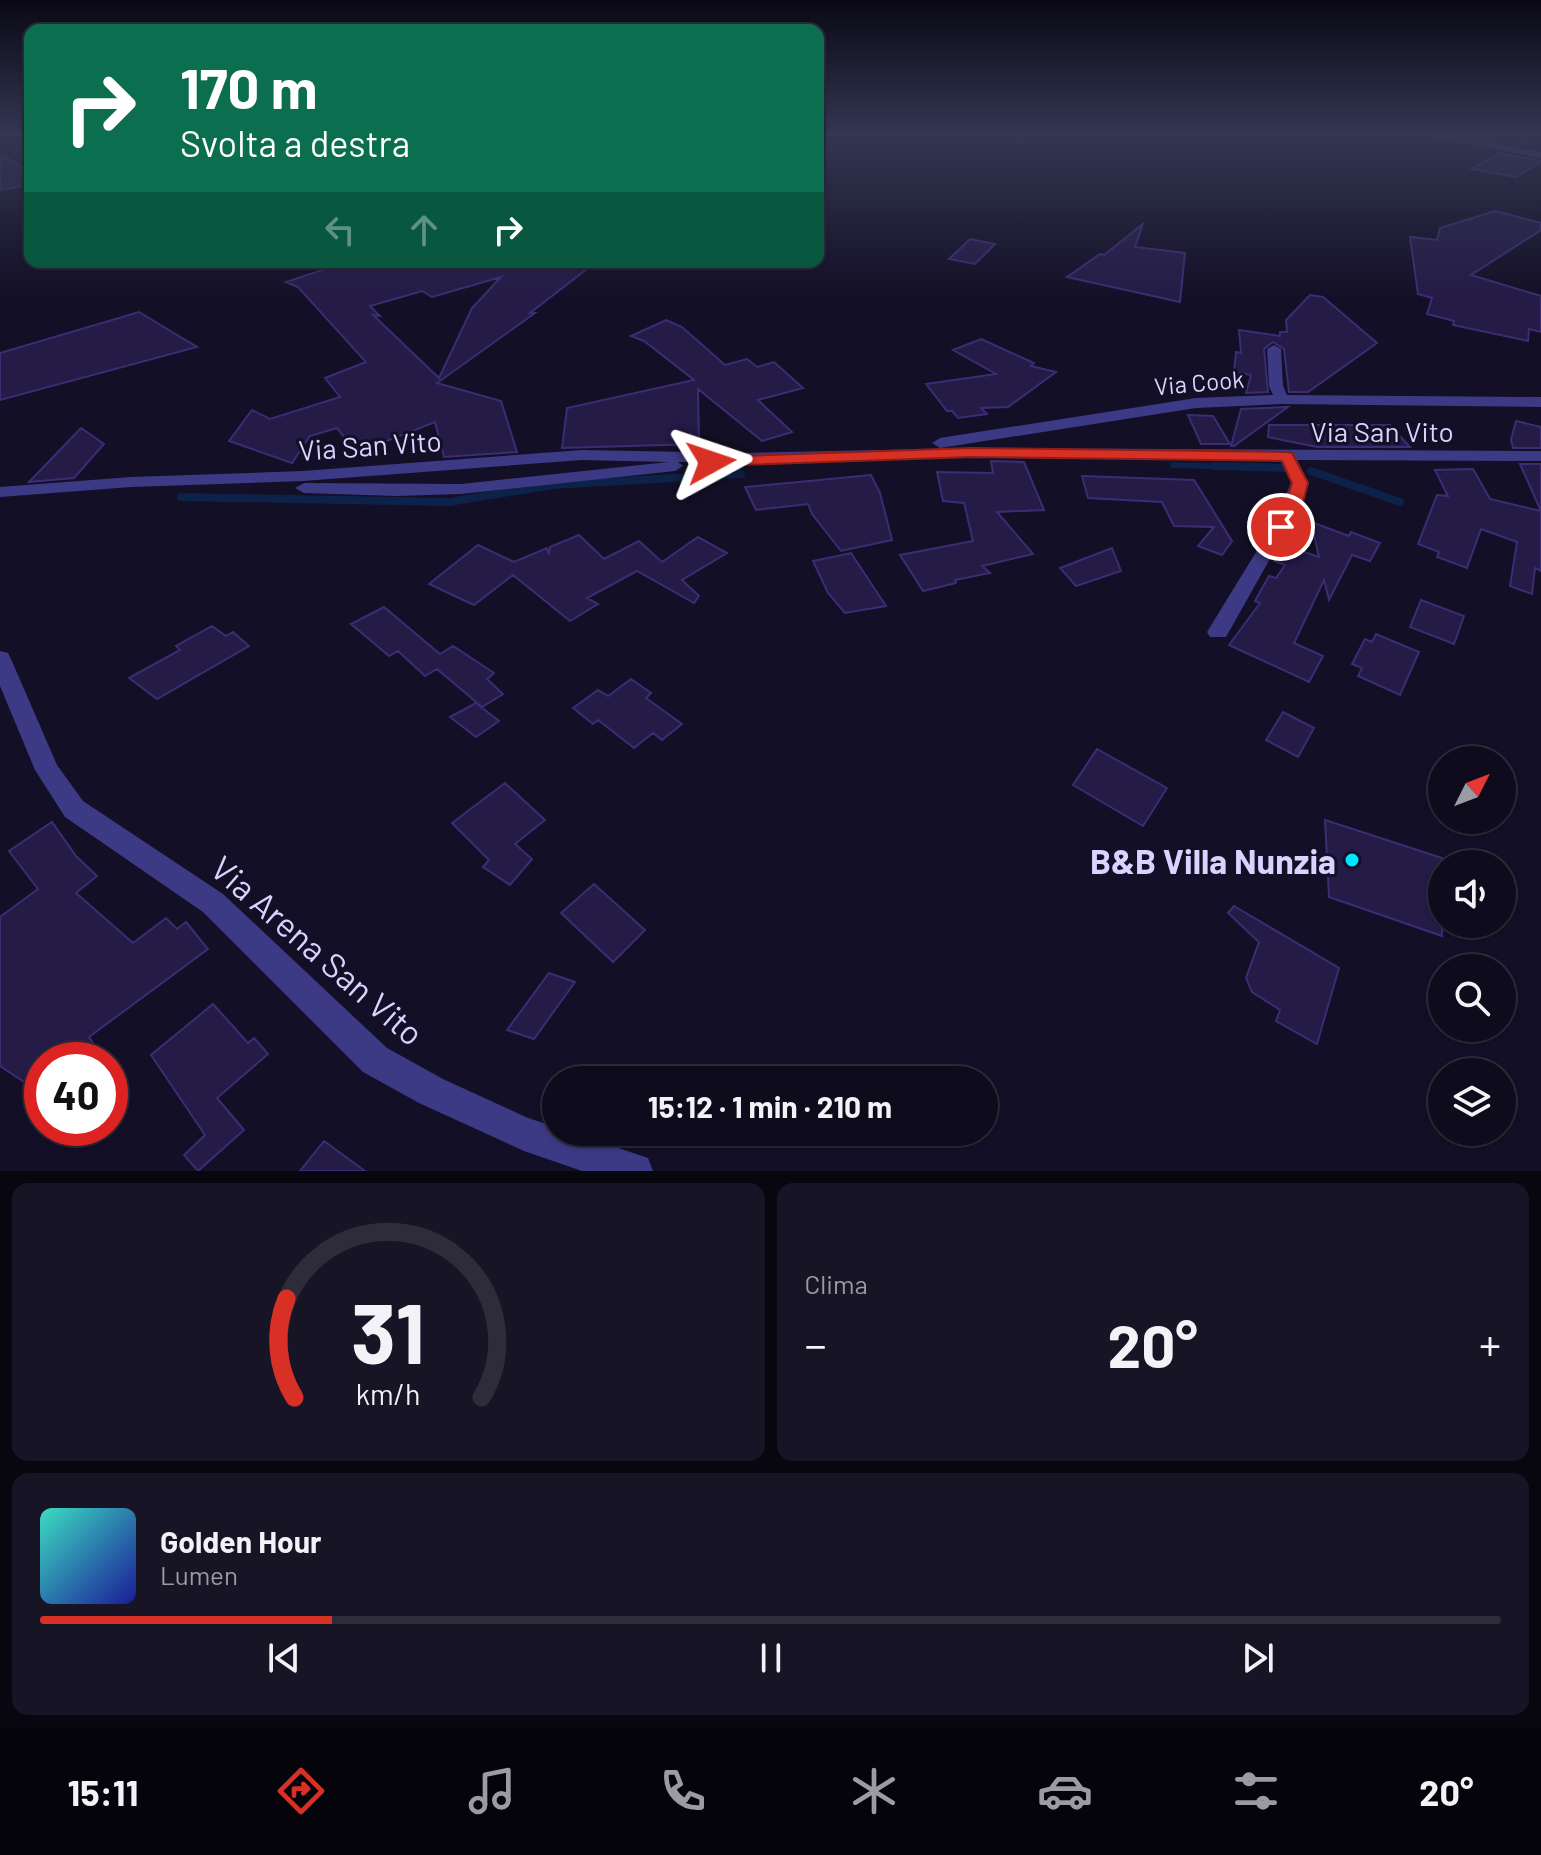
<!DOCTYPE html>
<html lang="it">
<head>
<meta charset="utf-8">
<style>
	:root { --surface:#0e0b1c; --page:#171425; --text:#f1f3f6; --muted:#9b9ba3; --line:#2e2b3b; --accent:#d93025 }
	body { margin:0; font-family:Barlow,sans-serif; background:var(--page); color:var(--text); height:100vh; display:flex; flex-direction:column; font-size:30px; white-space:nowrap }
	* { box-sizing:border-box; margin:0 }
	p { font-size:26px; color:var(--muted) }
	.icon { flex:none; width:44px; height:44px; fill:none; stroke:currentColor; stroke-width:2; stroke-linecap:round; stroke-linejoin:round }
	.map { position:relative; height:1171px; overflow:hidden }
	.details { display:flex; flex-direction:column; gap:12px; padding:12px; background:#08060f; flex:1 }
	.details>* { flex:none }
	.hud { position:absolute; left:24px; top:24px; width:800px; height:244px; border-radius:16px; box-shadow:0 2px 6px #0004,0 0 0 2px var(--line); background:#0b6e4f; color:#fff; overflow:hidden }
	.needle { width:52px; rotate:48deg }
	.buttons { position:absolute; left:1428px; top:746px; display:grid; gap:16px }
	.buttons a { display:grid; place-items:center; width:88px; height:88px; border-radius:50%; background:var(--surface); box-shadow:0 2px 6px #0004,0 0 0 2px var(--line); font-size:40px }
	.speed { position:absolute; left:24px; top:1042px; display:flex; gap:16px; font-size:40px; font-weight:700; text-align:center }
	.speed>* { display:grid; place-content:center; width:104px; height:104px; border-radius:50%; background:var(--surface); box-shadow:0 2px 6px #0004,0 0 0 2px var(--line); line-height:1 }
	.speed .limit { border:12px solid #d22; background:#fff; color:#111 }
	.pin { position:absolute; display:grid; place-items:center; width:68px; height:68px; color:#fff; margin:-34px; border:4px solid #fff; border-radius:50%; box-shadow:0 2px 8px #0007 }
	.me { position:absolute; width:88px; margin:-44px; rotate:85deg; stroke-linejoin:round; filter:drop-shadow(0 0 6px #0008) }
	.turn { display:flex; align-items:center; gap:28px; height:168px; padding:0 24px; font-size:36px }
	.turn .icon { width:104px; height:104px; stroke-width:2.5 }
	.turn b { display:block; font-size:56px; line-height:68px }
	.lanes { display:flex; align-items:center; height:76px; padding:0 24px; background:#0003; justify-content:center; gap:40px; direction:ltr }
	.lanes .off { opacity:.35 }
	.big { font-size:60px; font-weight:700; line-height:1.1 }
	.details .widget { flex:1; display:flex; flex-direction:column; justify-content:center; gap:12px; min-width:0; padding:0 28px; border-radius:16px; background:var(--page) }
	.details .dial { align-items:center; gap:0 }
	.dial svg { height:208px; overflow:visible; fill:none; stroke:var(--line); stroke-width:7; stroke-linecap:round; text-anchor:middle }
	.dial text { fill:var(--text); stroke:none }
	.song { display:flex; align-items:center; gap:24px }
	.cover { width:96px; height:96px; border-radius:12px; background:linear-gradient(135deg,hsl(170 70% 55%),hsl(240 70% 35%)) }
	.played { height:8px; border-radius:4px; background:linear-gradient(90deg,var(--accent) 20%,var(--line) 20%) }
	.keys { display:flex; justify-content:space-around; direction:ltr }
	.heat { display:flex; justify-content:space-between; align-items:center; font-size:44px; direction:ltr }
	.details .tiles { flex:1; display:grid; gap:12px; grid-template-columns:1fr 1fr }
	.widget:last-child { grid-column:span 2 }
	.trip { position:absolute; left:542px; top:1066px; width:456px; height:80px; border-radius:40px; background:var(--surface); box-shadow:0 2px 6px #0004,0 0 0 2px var(--line); font-weight:700; line-height:80px; text-align:center }
	.tabs { display:flex; height:128px; justify-content:space-around; align-items:center; background:#06040b; color:var(--muted) }
	.tabs .icon { width:56px; height:56px }
	.tabs .active { color:var(--accent) }
	.tabs b { font-size:36px; color:var(--text) }
	.map>svg:first-child { display:block }
	.lines { fill:none; stroke-linecap:round; stroke-linejoin:round }
	.stream-far1 { stroke:#0c2248; stroke-width:6 }
	.stream { stroke:#0c2248; stroke-width:8 }
	.building { fill:#241b47; stroke:#3b2d73; stroke-width:2; fill-rule:evenodd }
	.minor { fill:#3d3a85; fill-rule:evenodd }
	.route { fill:#d93025; stroke:#8d1f18; stroke-width:2 }
	.poi-dot { fill:#00e5ff; stroke:#130f26; stroke-width:3 }
	.labels { text-anchor:middle; dominant-baseline:central; stroke-width:6; stroke-linejoin:round; paint-order:stroke }
	.far-street-label { font-size:24px; fill:#d9d4ff; stroke:#130f26 }
	.street-label { font-size:28px; fill:#d9d4ff; stroke:#130f26 }
	.near-poi-label { font-size:34px; font-weight:bold; fill:#d9d4ff; stroke:#130f26; text-anchor:end }
	.near-street-label { font-size:34px; fill:#d9d4ff; stroke:#130f26 }
</style>
</head>
<body>
<div class="map">
<svg width="1541" height="1171" viewBox="0 0 1541 1171">
	<rect width="100%" height="100%" fill="#130f26"/>
	<g class="lines">
		<!-- stream-far1 -->
		<path class="stream-far1" d="M1173,465l114,3"/>
		<!-- stream -->
		<path class="stream" d="M1214,466l73,2
			M1311,471l89,31
			M181,497l268,5 104,-17 188,-11"/>
	</g>
	<!-- building -->
	<path class="building" d="M1499,153l42,8v1l-25,15 -44,-8z
		M0,154l30,17v14l-30,5z
		M1495,211l46,12v7l-70,45 70,21v36l-12,-3 -1,12 -75,-16 1,-4 -27,-7 5,-16 -14,-4 -8,-57 27,3 3,-12z
		M1143,224l-8,23 50,6 -5,49 -113,-25 33,-23 4,1z
		M970,239l25,5 -20,20 -26,-5z
		M346,262h250l-66,51h5l-98,70 64,18 16,51 -73,5 -9,-35 -79,31 -19,-25 -27,8 -18,27 -63,-22 23,-31 18,9 70,-22 -15,-19 41,-16 -68,-75 -12,-5zM501,277l-29,31 -33,70 -66,-63 7,1 -10,-10 52,-15 10,6z
		M1310,295l13,2 54,46 -69,49h-19l-5,-43 -11,-7 -9,7 4,43 -22,1 5,-18 -17,-3 2,-20 5,1 -2,-23 41,6v-4h7l-1,-12z
		M139,312l58,35 -197,53v-47z
		M666,320l16,7 43,38 22,-6 10,8 17,-5 29,26 -45,12 34,32 -30,9 -64,-52 1,55 -137,4 5,-40 127,-28 -50,-39 -13,-5z
		M981,339l53,24 -3,3 25,6 -48,35 -27,1 6,6 -29,4 -6,-7h-5l-21,-27 70,-10 -43,-24z
		M1288,407l-54,39h-3l10,-37z
		M1188,415l25,1 17,28h-29z
		M1516,421l25,6v21h-28l-2,-8z
		M1269,425h121l20,22h-93l-49,-10z
		M81,428l23,16 -30,34 -45,4z
		M991,461l33,1 20,48 -47,2 36,42 -51,12 8,7 -35,7 1,3 -33,8 -23,-36 73,-14 -9,-38 -21,-2 -6,-29 56,1z
		M1520,464h21v47z
		M1473,469l17,30 51,12v60l-6,-3 -3,26 -22,-8 7,-44 -36,-13 -14,39 -30,-11 2,-5 -21,-8 19,-49 11,1 -13,-26z
		M871,475l9,18 12,47 -51,11 -29,-37 -4,-10 -52,6 -11,-23z
		M1082,476l112,4 38,61 -10,14 -24,-9 16,-19 -40,-1 -12,-24 -74,-4z
		M1311,522l38,14 2,-4 29,11 -10,18 -18,-6 -23,45 -5,-20 -30,63 29,13 -14,26 -80,-37 31,-42 -5,-2 14,-25 7,2 9,-13 -11,-4 8,-17 37,13z
		M579,535l25,24 35,-18 23,21 36,-25 29,16 -45,27 17,16 -5,7 -57,-32 -50,27 11,6 -28,17 -57,-46 -39,30 -45,-21 49,-39 36,17 33,-14 2,7 1,-8z
		M1112,548l9,23 -45,15 -16,-18z
		M851,553l35,53 -41,7 -17,-20 -15,-32z
		M1421,600l43,16 -10,28 -44,-17z
		M384,607l56,47 13,-8 41,27 -7,6 16,15 -21,13 -45,-38 -12,7 -27,-25 -9,5 -38,-32z
		M212,626l14,10 7,-4 16,14 -92,53 -28,-21 51,-28 -4,-4z
		M1376,634l43,18 -19,43 -42,-19 4,-8 -10,-4 13,-25 7,3z
		M631,679l20,14 -5,5 36,26 -20,16 -9,-7 -19,15 -36,-28 -5,4 -20,-16 25,-18 10,6z
		M476,703l23,18 -23,16 -26,-20z
		M1283,712l31,16 -16,29 -32,-17z
		M1097,749l70,39 -24,38 -70,-41z
		M505,783l40,37 -30,24 17,15 -22,26 -27,-18 6,-7 -37,-37z
		M1325,820l117,38v78l-113,-39z
		M52,822l24,34 21,20 -21,17 57,50 33,-25 11,11 9,-7 22,27 -119,88 15,23h-62v34l-42,-28v-149l38,-28 -29,-38z
		M594,884l51,46 -32,32 -52,-49z
		M1234,906l105,62 -22,76 -41,-23 4,-11 -28,-18 -6,-14 13,-36 -31,-29z
		M549,973l26,9 -41,57 -27,-9z
		M213,1004l35,39 6,-5 14,16 -51,44 27,32 -46,41 -14,-16 21,-20 -54,-80z
		M324,1141l41,30h-65z"/>
	<g class="lines">
		<!-- minor -->
		<path class="minor" d="M1424,135h16l101,17v6z
			M1274,345l7,4 2,37 4,9 254,2v10l-259,-3 -86,4 -256,40 -8,-5 8,-5 256,-40 77,-3 -4,-9 -2,-37z
			M971,448l570,3v10l-244,-1 12,23 -7,19 -76,135h-16l-3,-5 68,-111 16,-38 -11,-23 -309,-2 -293,4 5,4 -8,5 -214,23 -65,2 -92,-3 -9,-5 9,-5 157,1 208,-22 -87,-2 -279,21 -172,6 -131,10v-10l131,-10 172,-6 279,-21 160,3z
			M0,651l8,2 3,6 46,106 26,36 140,93 164,154 56,31 85,39 28,9v5h15l77,26 5,13h-71l-58,-20 -105,-48 -56,-31 -160,-160 -138,-95 -30,-47 -35,-84z"/>
	</g>
	<!-- sky -->
	<linearGradient id="sky" x2="0" y2="1"><stop stop-color="#0a0815"/><stop offset="0.45" stop-color="#333752"/><stop offset="1" stop-color="#333752" stop-opacity="0"/></linearGradient>
	<rect width="1541" height="299" fill="url(#sky)"/>
	<!-- route -->
	<path class="route" d="M971,448l316,4 5,1 16,30 -6,23 -15,24 -6,2 -9,-5 13,-21 7,-23 -10,-22 -311,-4 -260,9 -8,-4 8,-5z"/>
	<!-- markers -->
	<circle class="poi-dot" cx="1352" cy="860" r="8"/>
	<g class="labels">
		<!-- far-street labels -->
		<g class="far-street-label">
			<text transform="translate(1199 382) rotate(-5)">Via Cook</text>
		</g>
		<!-- street labels -->
		<g class="street-label">
			<text x="1382" y="431">Via San Vito</text>
			<text transform="translate(370 445) rotate(-4)">Via San Vito</text>
		</g>
		<!-- near-poi labels -->
		<g class="near-poi-label">
			<text x="1336" y="860">B&amp;B Villa Nunzia</text>
		</g>
		<!-- near-street labels -->
		<g class="near-street-label">
			<text transform="translate(318 950) rotate(41)">Via Arena San Vito</text>
		</g>
	</g>
</svg>
<div class="buttons">
<a><svg class="needle" viewBox="-14 -14 28 28"><path d="M0-13l5 13h-10z" fill="#e53935"/><path d="M0 13l5-13h-10z" fill="#9b9ba3"/></svg></a>
<a><svg class="icon" aria-label="sound" viewBox="0 0 24 24"><path d="M4 9h4l5-4v14l-5-4H4zM17 9q2 3 0 6"/></svg></a>
<a><svg class="icon" aria-label="search" viewBox="0 0 24 24"><circle cx="10" cy="10" r="6"/><path d="M15 15l6 6"/></svg></a>
<a><svg class="icon" aria-label="layers" viewBox="0 0 24 24"><path d="M12 4l9 5-9 5-9-5zM3 14l9 5 9-5"/></svg></a>
</div>
<div class="speed"><div class="limit">40</div></div>
<div class="pin" style="left:1281px;top:527px;background:#d93025"><svg class="icon" aria-label="arrive" viewBox="0 0 24 24"><path d="M6 21V4h12l-3 4 3 4H6"/></svg></div>
<svg class="me" style="left:711px;top:462px" viewBox="-20 -20 40 40"><path d="M0-17L14 15 0 8-14 15z" fill="#d93025" stroke="#fff" stroke-width="4"/></svg>
<div class="trip">15:12 · 1 min · 210 m</div>
<div class="hud">
<div class="turn"><svg class="icon" aria-label="right" viewBox="0 0 24 24"><path d="M7 20v-9h11M14 6l5 5-5 5"/></svg><div><b>170 m</b>Svolta a destra</div></div>
<div class="lanes"><svg class="icon off" aria-label="left" viewBox="0 0 24 24"><path d="M17 20v-9H6M10 6l-5 5 5 5"/></svg><svg class="icon off" aria-label="ahead" viewBox="0 0 24 24"><path d="M12 20V5M6 11l6-6 6 6"/></svg><svg class="icon" aria-label="right" viewBox="0 0 24 24"><path d="M7 20v-9h11M14 6l5 5-5 5"/></svg></div>
</div>
</div>
<section class="details">
<div class="tiles">
<div class="widget dial"><svg viewBox="0 0 100 80">
<path d="M14 69A42 42 0 1 1 86 69"/>
<path d="M14 69A42 42 0 0 1 11 31" stroke="#d93025"/>
<text x="50" y="56" font-size="32" font-weight="700">31</text>
<text x="50" y="72" font-size="11">km/h</text>
</svg></div>
<div class="widget"><p>Clima</p>
<div class="heat"><a>−</a><b class="big">20°</b><a>+</a></div>
</div>
<div class="widget">
<div class="song"><i class="cover"></i><div><b>Golden Hour</b><p>Lumen</p></div></div>
<div class="played"></div>
<div class="keys"><svg class="icon" aria-label="previous" viewBox="0 0 24 24"><path d="M18 5L8 12l10 7zM5 5v14"/></svg><svg class="icon" aria-label="pause" viewBox="0 0 24 24"><path d="M8 5v14M16 5v14"/></svg><svg class="icon" aria-label="next" viewBox="0 0 24 24"><path d="M6 5l10 7-10 7zM19 5v14"/></svg></div>
</div>
</div>
</section>
<nav class="tabs">
<b>15:11</b>
<svg class="icon active" aria-label="directions" viewBox="0 0 24 24"><path d="M12 3l9 9-9 9-9-9zM9 14v-3h6M13 9l2 2-2 2"/></svg>
<svg class="icon" aria-label="music" viewBox="0 0 24 24"><path d="M9 18V5l10-2v13"/><circle cx="6" cy="18" r="3"/><circle cx="16" cy="16" r="3"/></svg>
<svg class="icon" aria-label="phone" viewBox="0 0 24 24"><path d="M5 4h4l2 5-3 2q2 4 5 5l2-3 5 2v4C11 20 4 13 5 4z"/></svg>
<svg class="icon" aria-label="climate" viewBox="0 0 24 24"><path d="M12 3v18M4 7l16 10M4 17L20 7"/></svg>
<svg class="icon" aria-label="car" viewBox="0 0 24 24"><path d="M5 17H2v-5l4-1 3-4h7l3 4 3 1v5h-3M9 17h6M6 11h13"/><circle cx="7" cy="17" r="2"/><circle cx="17" cy="17" r="2"/></svg>
<svg class="icon" aria-label="filters" viewBox="0 0 24 24"><path d="M4 7h16M4 17h16"/><circle cx="9" cy="7" r="2"/><circle cx="15" cy="17" r="2"/></svg>
<b>20°</b>
</nav>
</body>
</html>
